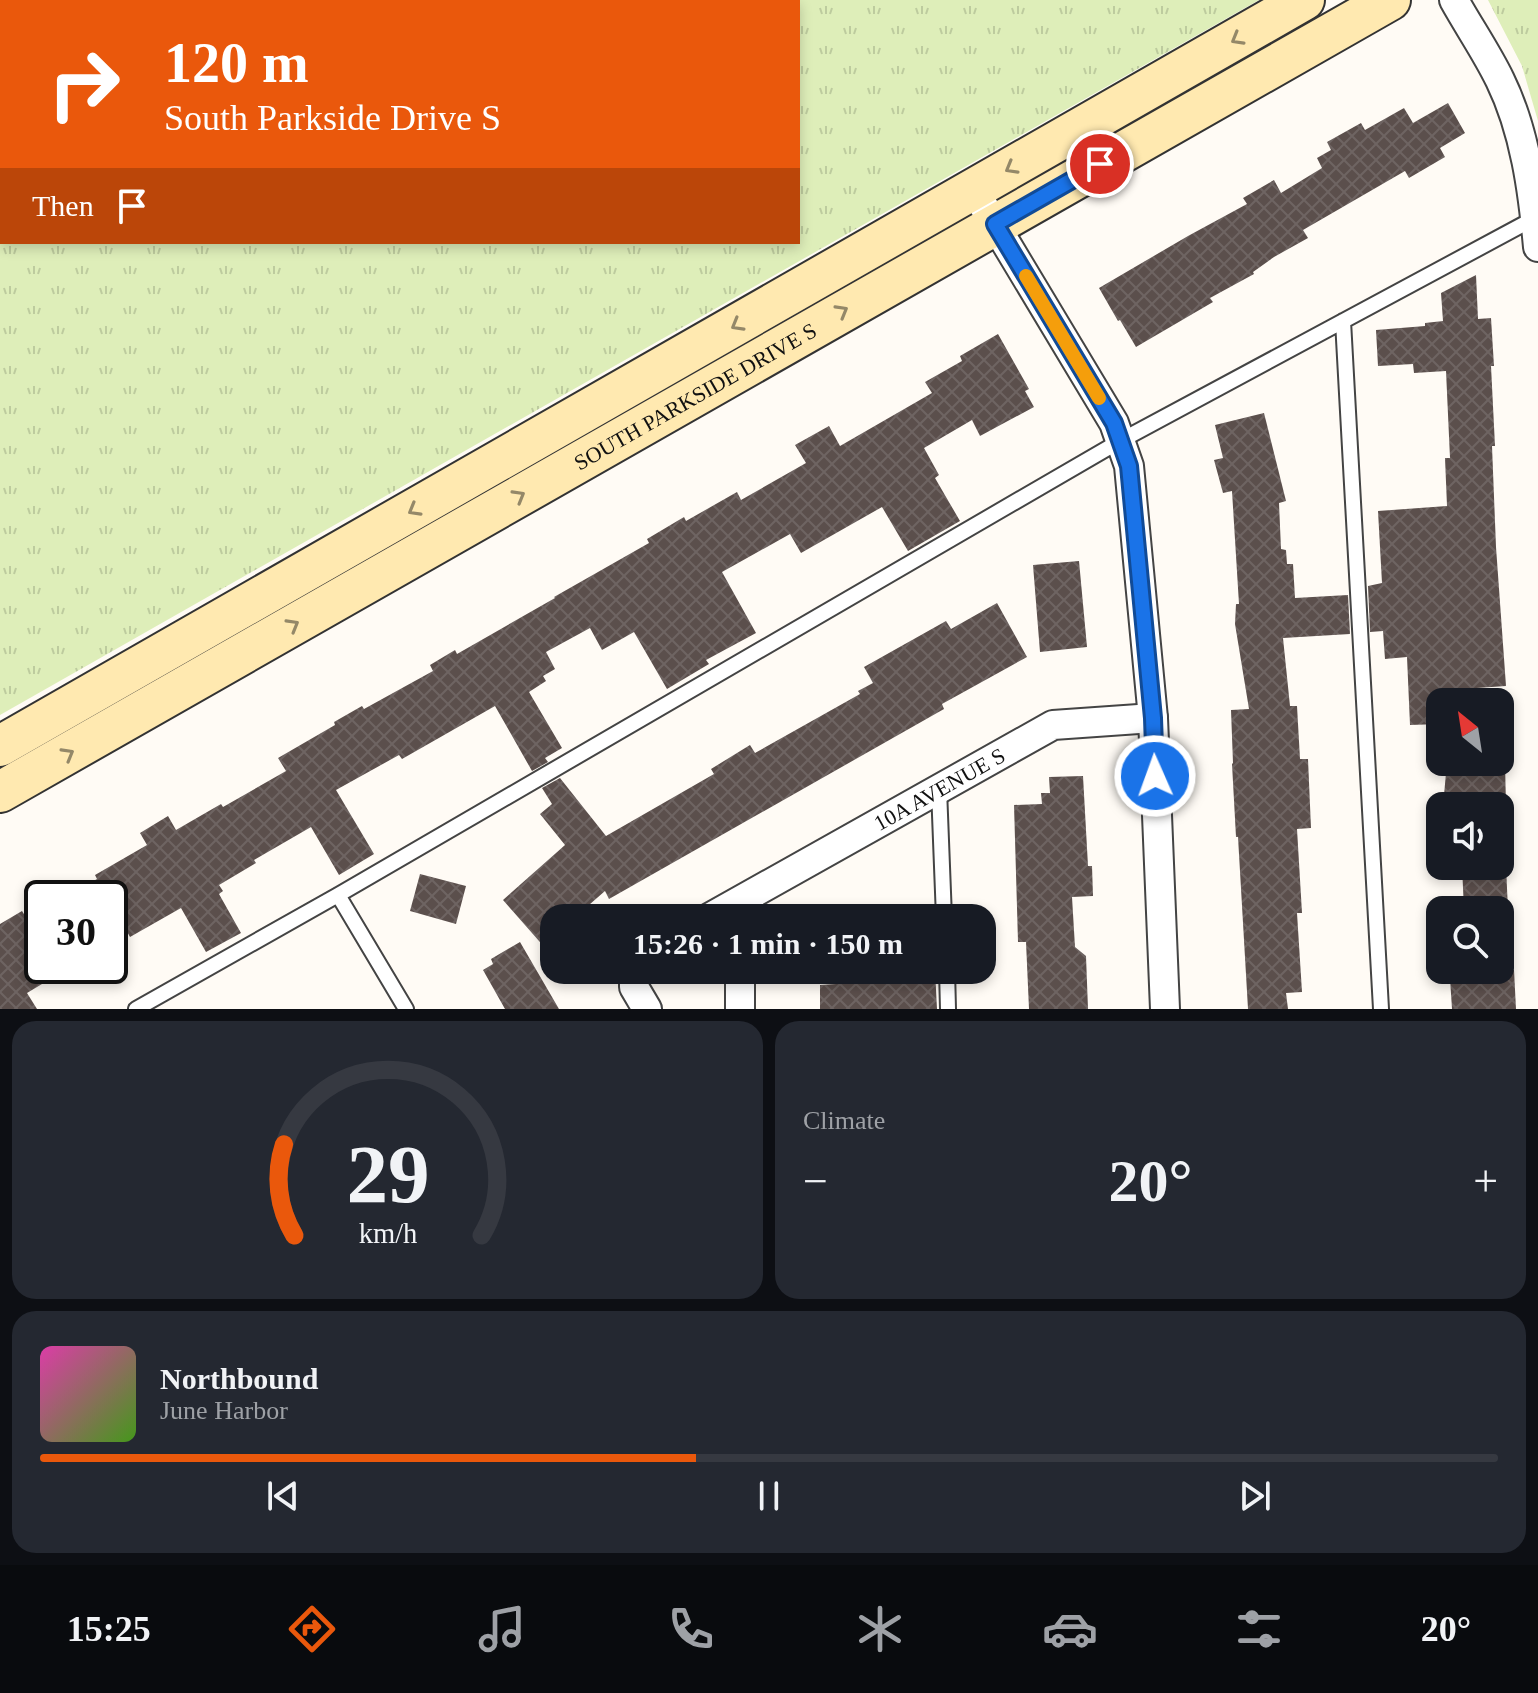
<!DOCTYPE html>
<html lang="en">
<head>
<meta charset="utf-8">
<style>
	:root { --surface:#171b24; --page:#242831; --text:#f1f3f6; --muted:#9ea1a6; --line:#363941; --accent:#ea580c }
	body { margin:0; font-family:Georgia,serif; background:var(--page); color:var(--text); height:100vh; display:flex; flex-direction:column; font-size:30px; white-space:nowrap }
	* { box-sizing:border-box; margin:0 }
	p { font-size:26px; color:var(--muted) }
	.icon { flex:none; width:44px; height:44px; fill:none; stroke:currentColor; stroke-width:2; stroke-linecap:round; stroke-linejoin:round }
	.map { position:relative; height:1009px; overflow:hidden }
	.side { display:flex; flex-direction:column; gap:12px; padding:12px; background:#0d0f14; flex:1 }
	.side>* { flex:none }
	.banner { position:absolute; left:0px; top:0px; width:800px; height:244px; box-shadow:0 4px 12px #0003; background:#ea580c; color:#fff; overflow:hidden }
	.needle { width:52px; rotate:330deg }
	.buttons { position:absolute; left:1426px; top:688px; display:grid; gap:16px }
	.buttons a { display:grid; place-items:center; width:88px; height:88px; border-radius:16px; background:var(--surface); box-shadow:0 4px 12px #0003; font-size:40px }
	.speed { position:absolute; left:24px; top:880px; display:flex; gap:16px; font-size:40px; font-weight:700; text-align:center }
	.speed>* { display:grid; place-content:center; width:104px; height:104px; border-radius:50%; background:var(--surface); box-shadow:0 4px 12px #0003; line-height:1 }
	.speed .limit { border:4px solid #111; border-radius:12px; background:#fff; color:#111 }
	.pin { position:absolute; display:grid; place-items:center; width:68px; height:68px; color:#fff; margin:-34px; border:4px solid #fff; border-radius:50%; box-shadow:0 2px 8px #0007 }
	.me { position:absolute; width:88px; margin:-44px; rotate:358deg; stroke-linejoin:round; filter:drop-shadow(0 0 6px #0008) }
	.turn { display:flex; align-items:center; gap:28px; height:168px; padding:0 32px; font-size:36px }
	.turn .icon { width:104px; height:104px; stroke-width:2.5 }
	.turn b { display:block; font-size:56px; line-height:68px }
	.then { display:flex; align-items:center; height:76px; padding:0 32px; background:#0003; gap:16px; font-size:30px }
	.big { font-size:60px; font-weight:800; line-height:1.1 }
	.side .card { flex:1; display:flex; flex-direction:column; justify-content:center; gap:12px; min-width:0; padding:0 28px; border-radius:24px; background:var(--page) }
	.side .dial { align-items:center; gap:0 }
	.dial svg { height:208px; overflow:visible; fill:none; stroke:var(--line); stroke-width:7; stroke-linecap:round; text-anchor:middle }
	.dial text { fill:var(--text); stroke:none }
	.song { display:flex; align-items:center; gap:24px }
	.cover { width:96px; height:96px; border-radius:12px; background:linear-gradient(135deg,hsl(320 70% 55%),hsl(100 70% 35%)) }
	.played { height:8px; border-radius:4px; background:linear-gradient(90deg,var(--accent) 45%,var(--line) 45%) }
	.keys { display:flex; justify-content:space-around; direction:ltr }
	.heat { display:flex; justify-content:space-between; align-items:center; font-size:44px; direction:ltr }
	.side .tiles { flex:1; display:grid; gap:12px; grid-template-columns:1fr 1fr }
	.card:last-child { grid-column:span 2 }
	.trip { position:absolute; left:540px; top:904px; width:456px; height:80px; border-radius:24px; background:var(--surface); box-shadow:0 4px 12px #0003; font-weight:800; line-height:80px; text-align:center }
	.dock { display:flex; height:128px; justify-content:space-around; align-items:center; background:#090b0e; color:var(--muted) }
	.dock .icon { width:56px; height:56px }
	.dock .current { color:var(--accent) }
	.dock b { font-size:36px; color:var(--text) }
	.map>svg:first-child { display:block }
	.grass { fill:url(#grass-tufts); fill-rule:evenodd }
	.building { fill:url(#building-cross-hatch) }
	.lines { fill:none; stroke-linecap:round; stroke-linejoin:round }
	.service-casing { stroke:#444; stroke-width:18 }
	.minor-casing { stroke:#444; stroke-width:32 }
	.secondary-casing { stroke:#333; stroke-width:44 }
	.service { stroke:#fff; stroke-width:14 }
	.minor { stroke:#fff; stroke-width:28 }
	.secondary { stroke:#ffe9b0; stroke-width:40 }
	.oneway { stroke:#948868 }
	.route-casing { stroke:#114b97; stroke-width:20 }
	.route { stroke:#1a73e8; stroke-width:14 }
	.slow { stroke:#f59e0b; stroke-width:14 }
	.labels { text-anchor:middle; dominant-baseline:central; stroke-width:8; stroke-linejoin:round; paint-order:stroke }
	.street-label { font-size:22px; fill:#111; stroke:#fff }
</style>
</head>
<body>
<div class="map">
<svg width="1538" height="1009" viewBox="0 0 1538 1009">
	<defs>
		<pattern id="grass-tufts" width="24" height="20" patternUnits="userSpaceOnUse" patternTransform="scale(2)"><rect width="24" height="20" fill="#deeeb9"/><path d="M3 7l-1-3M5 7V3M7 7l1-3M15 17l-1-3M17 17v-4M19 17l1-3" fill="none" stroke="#bdcb9e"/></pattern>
		<pattern id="building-cross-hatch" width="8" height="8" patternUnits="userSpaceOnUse" patternTransform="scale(2)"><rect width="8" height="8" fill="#5b4f4c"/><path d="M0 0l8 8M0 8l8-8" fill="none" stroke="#6e6462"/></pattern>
	</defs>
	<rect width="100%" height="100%" fill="#fffbf5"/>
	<!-- grass -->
	<path class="grass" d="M0,0h1259l-1259,715zM2,2h796v240h-796z
		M1488,0h50v121l-16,-55z"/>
	<!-- building -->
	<path class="building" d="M1448,103l17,30 -25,15 5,9 -36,21 -4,-7 -102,59 5,8 -34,19 -21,15 1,2 -44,24 3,4 -77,45 -16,-27 -2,1 -19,-33 89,-52 59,-32 -4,-6 31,-18 7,13 41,-25 -5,-10 14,-8 -4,-8 34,-19 4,7 39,-22 9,15z
		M1476,275l2,44 13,-1 3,48h-3l4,80h-3l4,101 10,139 -59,4v12h-7v22l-30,1 -3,-68 -22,2 -2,-28 -13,1 -2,-46 14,-3 -4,-72 69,-5 -2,-48h5l-4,-87 -32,2 -1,-9 -35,2 -2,-36 49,-4v-3l18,-2 -2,-28z
		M998,334l31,55 -4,2 9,16 -54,29 -8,-16 -48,28 15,27 -4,3 25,43 -52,30 -26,-44 -81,46 -11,-19 -68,38 34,61 -50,27 3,4 -42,25 -33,-57 -32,18 -12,-22 -44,24 9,17 -12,7 3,5 -17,11 33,56 -17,10 3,4 -16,9 -37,-65 -93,53 -3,-4 -63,35 38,64 -35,21 -28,-48 -57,33 2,3 -37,22 4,6 -4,3 22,39 -35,19 -25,-44 -51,29 -6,-11 -14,8v-36h-46l33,-19 -2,-4 52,-30 -7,-12 28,-17 8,14 45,-26 2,3 63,-36 -8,-13 57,-33 -1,-3 28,-16 2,3 69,-38 -3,-6 25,-15 2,4 98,-56 -1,-1 95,-54 -2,-4 37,-22 2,4 51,-29 4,8 65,-37 -11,-18 34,-19 11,20 92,-53 -7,-11 37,-21 -2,-5z
		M1264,413l22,88 -7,2 2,46 5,1 1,14h6l2,34 53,-3 2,39 -67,4 7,68h7l3,53h8l3,69 -14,1 5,84h-5l5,79 -16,1 2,16h-40l-10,-172h-2l-4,-73 1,-1 -2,-53 18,-1 -14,-85 1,-20h3l-7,-113 -9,2 -9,-33 9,-2 -8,-33z
		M1079,561l8,86 -47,5 -7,-87z
		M997,603l30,54 -85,47 2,5 -335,190 -4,-8 -31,27h-20v40l-51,-58 62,-55 -25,-31 12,-10 -10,-16 18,-10 46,58 108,-62 -3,-5 39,-24 5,8 105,-59 -2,-3 15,-8 -9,-16 82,-46 5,8z
		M1447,762h58l1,44h-63z
		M1083,776l5,90h4l1,30 -21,1 3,50 11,9 2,53h-59l-3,-67h-8l-4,-137 28,-1 -1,-11h9l-1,-16z
		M1462,866h44l2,44h-44z
		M420,874l46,12 -10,38 -46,-13z
		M22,911l5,8 15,-8v73l-15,9 10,16h-37v-85z
		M520,942l39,67h-54l-22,-39 10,-6 -2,-5z
		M935,970l2,39h-117v-24l65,-4v-9z
		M1475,970h39l2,39h-64l-2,-31 26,-1z"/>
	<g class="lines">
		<!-- service casing -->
		<g class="service-casing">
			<path id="service" d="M1343,321l38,688
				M939,789l5,129
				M338,895l68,114
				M947,970l1,39
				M136,1009l202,-114 782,-454 415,-223"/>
		</g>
		<!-- minor casing -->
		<g class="minor-casing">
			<g id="minor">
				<path d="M1454,0c15,27 33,53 46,80 25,51 33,111 38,167"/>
				<path d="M974,190l140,233 15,43 24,252 12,291"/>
				<path id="s1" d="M709,918l344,-193 100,-7"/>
				<path d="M634,970v17l13,22"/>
				<path d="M740,1009v-39"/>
			</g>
		</g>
		<!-- secondary casing -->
		<g class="secondary-casing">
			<g id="secondary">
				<path d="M0,746l1304,-746"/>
				<path id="s2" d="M0,792l1390,-792"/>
			</g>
		</g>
		<!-- service -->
		<use href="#service" class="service"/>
		<!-- minor -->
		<use href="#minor" class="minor"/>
		<!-- secondary -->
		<use href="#secondary" class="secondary"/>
	</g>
	<!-- one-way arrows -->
	<defs><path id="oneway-chevron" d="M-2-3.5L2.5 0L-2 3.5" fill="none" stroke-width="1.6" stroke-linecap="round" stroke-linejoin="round" transform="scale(2)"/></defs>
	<g class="oneway">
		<use href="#oneway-chevron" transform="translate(1237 39) rotate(150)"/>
		<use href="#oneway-chevron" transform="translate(1011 168) rotate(150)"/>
		<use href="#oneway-chevron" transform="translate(842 311) rotate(-30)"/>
		<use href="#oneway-chevron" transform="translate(737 325) rotate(150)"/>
		<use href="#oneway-chevron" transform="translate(519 496) rotate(-30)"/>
		<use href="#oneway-chevron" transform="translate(414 510) rotate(150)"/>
		<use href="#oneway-chevron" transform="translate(293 625) rotate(-30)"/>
		<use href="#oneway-chevron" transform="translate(68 754) rotate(-30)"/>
	</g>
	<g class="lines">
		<!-- route casing -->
		<g class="route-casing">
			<path id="route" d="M1100,164l-105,60 119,199 15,43 24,252 2,58"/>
		</g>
		<!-- route -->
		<use href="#route" class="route"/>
		<!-- slow -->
		<path class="slow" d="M1026,276l73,122"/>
	</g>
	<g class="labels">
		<!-- street labels -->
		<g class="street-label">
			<text stroke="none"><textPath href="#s2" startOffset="800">SOUTH PARKSIDE DRIVE S</textPath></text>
			<text stroke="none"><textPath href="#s1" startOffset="264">10A AVENUE S</textPath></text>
		</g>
	</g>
</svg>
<div class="buttons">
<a><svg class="needle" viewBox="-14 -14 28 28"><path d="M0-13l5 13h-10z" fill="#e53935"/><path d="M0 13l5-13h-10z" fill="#9ea1a6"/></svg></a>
<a><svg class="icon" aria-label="sound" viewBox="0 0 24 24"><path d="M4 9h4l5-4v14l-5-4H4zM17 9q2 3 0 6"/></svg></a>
<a><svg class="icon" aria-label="search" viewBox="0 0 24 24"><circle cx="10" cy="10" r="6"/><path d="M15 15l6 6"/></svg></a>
</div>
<div class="speed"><div class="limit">30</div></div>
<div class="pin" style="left:1100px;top:164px;background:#d93025"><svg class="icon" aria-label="arrive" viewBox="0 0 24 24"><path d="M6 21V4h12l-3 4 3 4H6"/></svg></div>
<svg class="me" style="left:1155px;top:776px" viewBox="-20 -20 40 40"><circle r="17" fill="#1a73e8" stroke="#fff" stroke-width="3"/><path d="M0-11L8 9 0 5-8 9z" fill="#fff"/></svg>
<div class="trip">15:26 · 1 min · 150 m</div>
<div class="banner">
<div class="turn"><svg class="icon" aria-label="right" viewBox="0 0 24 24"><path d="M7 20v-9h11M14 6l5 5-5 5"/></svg><div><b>120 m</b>South Parkside Drive S</div></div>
<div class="then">Then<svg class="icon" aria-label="arrive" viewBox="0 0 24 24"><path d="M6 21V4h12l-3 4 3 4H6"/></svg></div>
</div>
</div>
<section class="side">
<div class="tiles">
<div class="card dial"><svg viewBox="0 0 100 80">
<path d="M14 69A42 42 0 1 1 86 69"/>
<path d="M14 69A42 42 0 0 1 10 34" stroke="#ea580c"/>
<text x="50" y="56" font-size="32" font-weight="700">29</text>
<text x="50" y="72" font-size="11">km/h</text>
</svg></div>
<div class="card"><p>Climate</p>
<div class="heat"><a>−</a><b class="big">20°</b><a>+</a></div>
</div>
<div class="card">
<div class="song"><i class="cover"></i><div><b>Northbound</b><p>June Harbor</p></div></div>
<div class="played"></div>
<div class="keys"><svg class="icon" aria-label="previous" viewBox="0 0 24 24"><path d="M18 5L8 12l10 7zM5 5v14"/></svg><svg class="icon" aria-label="pause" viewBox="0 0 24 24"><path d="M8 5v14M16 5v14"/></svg><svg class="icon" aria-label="next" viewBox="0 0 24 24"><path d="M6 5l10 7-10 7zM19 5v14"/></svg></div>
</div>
</div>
</section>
<nav class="dock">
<b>15:25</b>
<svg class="icon current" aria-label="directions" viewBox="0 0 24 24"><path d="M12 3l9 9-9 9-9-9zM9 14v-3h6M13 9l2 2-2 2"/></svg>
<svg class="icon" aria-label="music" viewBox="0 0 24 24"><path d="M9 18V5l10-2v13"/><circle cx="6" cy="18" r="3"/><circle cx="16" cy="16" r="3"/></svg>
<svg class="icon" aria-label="phone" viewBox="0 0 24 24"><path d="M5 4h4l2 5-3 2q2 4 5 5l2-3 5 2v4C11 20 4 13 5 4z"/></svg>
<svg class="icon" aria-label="climate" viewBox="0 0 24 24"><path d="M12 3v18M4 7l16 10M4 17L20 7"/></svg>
<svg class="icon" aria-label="car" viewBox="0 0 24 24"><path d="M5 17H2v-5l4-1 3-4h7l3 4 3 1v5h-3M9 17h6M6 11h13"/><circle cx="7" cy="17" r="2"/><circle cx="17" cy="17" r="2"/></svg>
<svg class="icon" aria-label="filters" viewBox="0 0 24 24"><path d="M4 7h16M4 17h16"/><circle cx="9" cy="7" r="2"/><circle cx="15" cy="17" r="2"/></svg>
<b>20°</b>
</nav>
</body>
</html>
